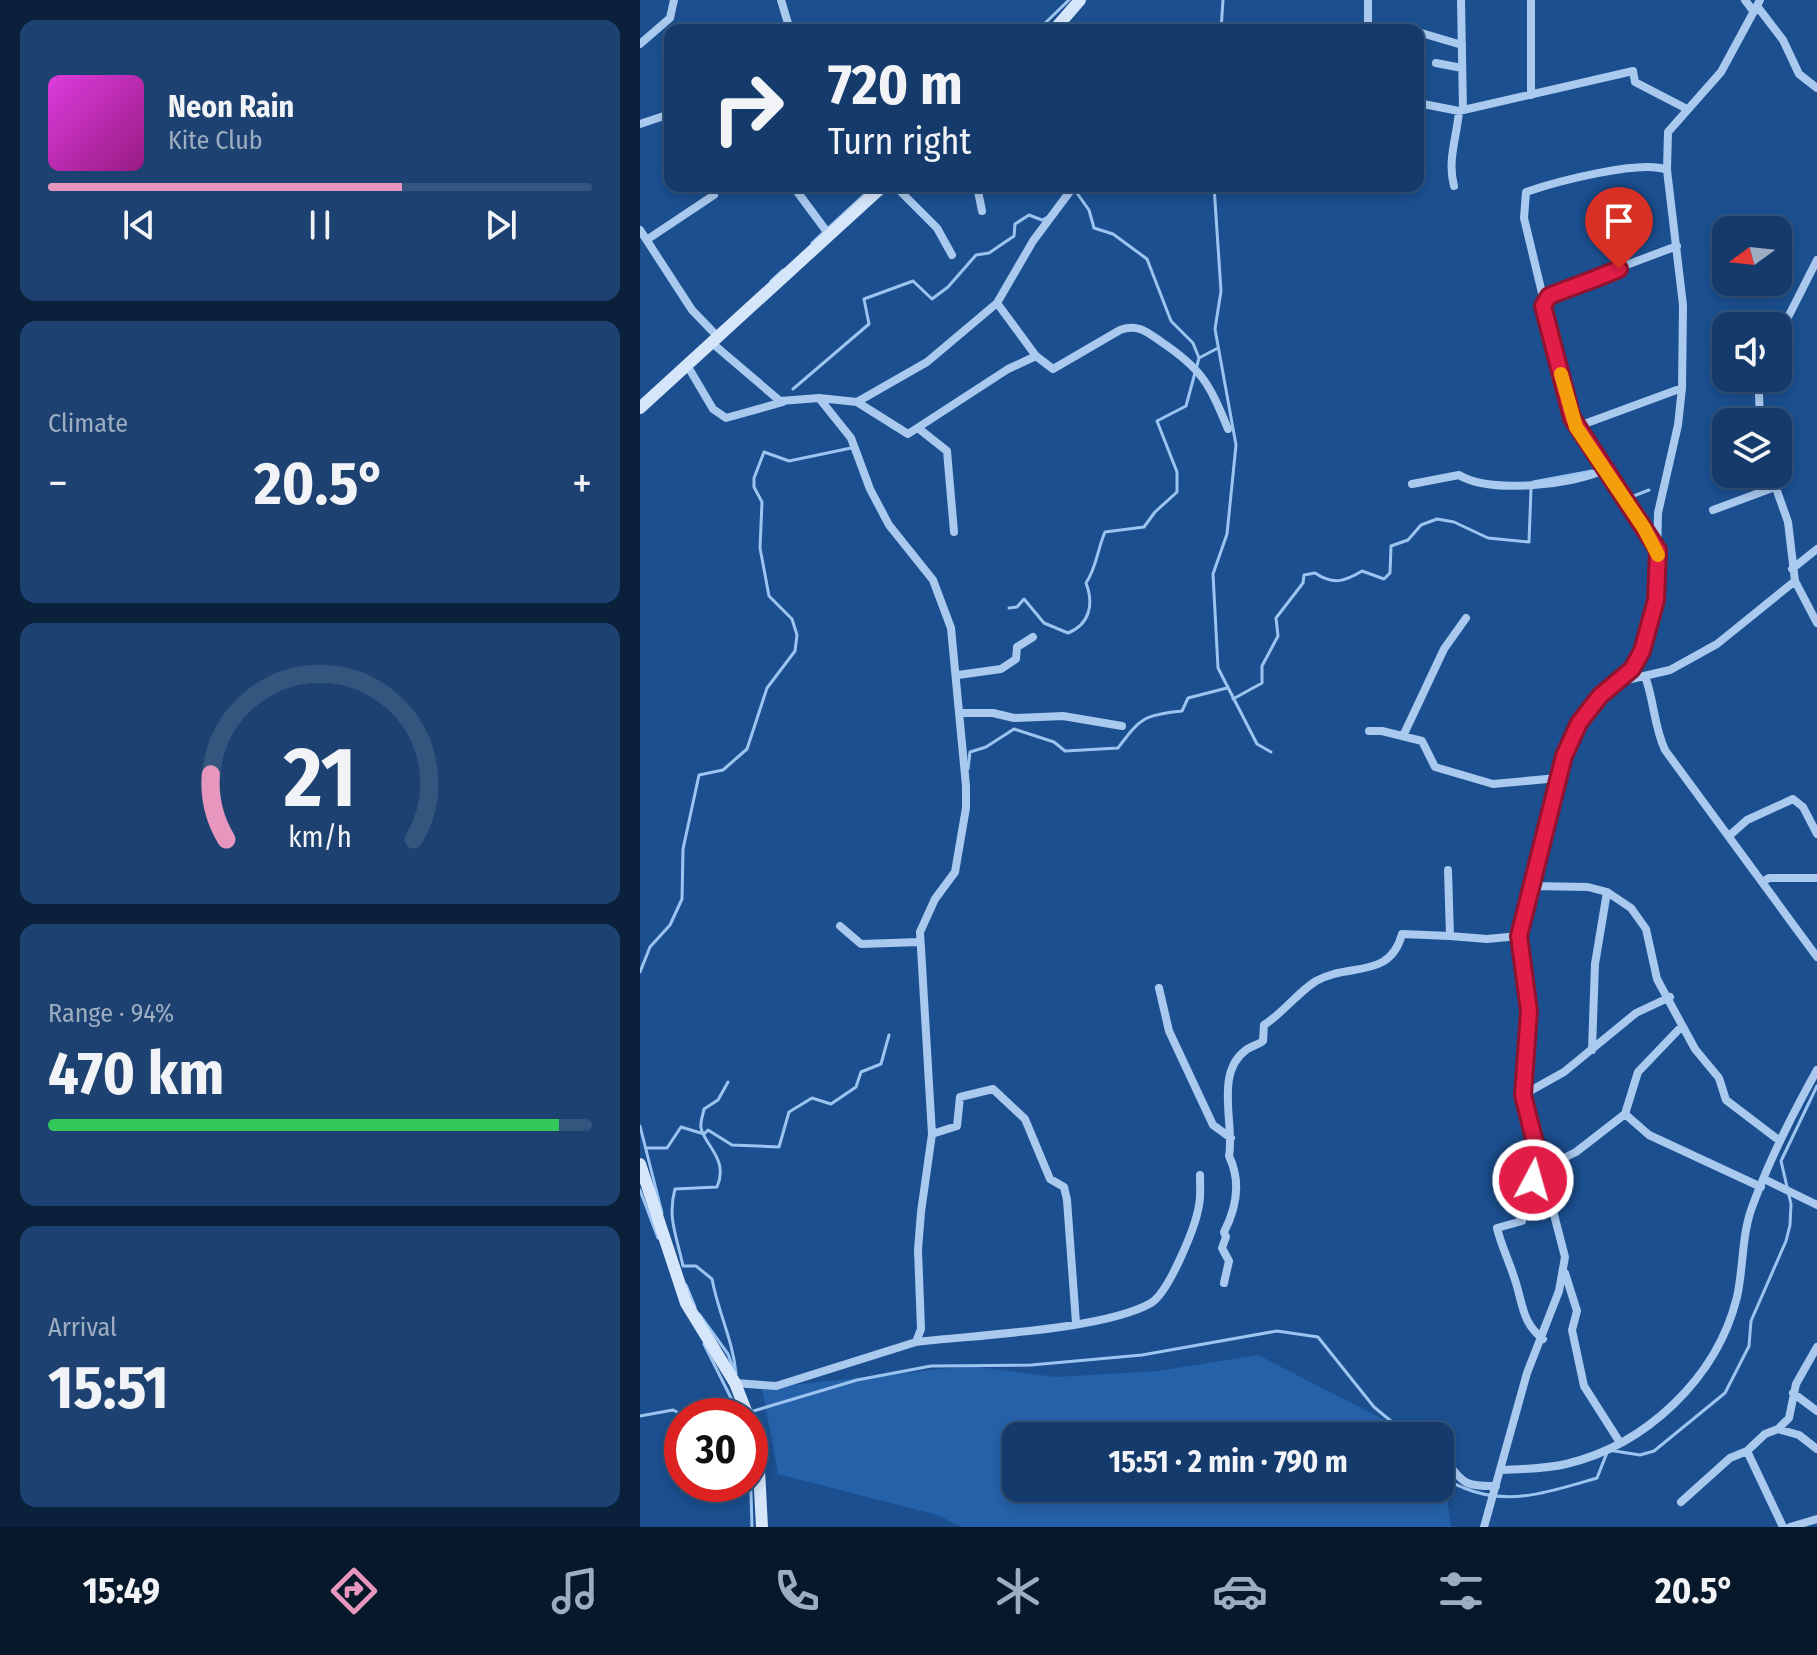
<!DOCTYPE html>
<html lang="en">
<head>
<meta charset="utf-8">
<style>
	:root { --surface:#143b6b; --page:#1d4271; --text:#f1f3f6; --muted:#9dadc1; --line:#33557e; --accent:#e797bd }
	body { margin:0; font-family:"Fira Sans Condensed",sans-serif; background:var(--page); color:var(--text); height:100vh; display:flex; flex-direction:column; font-size:30px; white-space:nowrap }
	* { box-sizing:border-box; margin:0 }
	p { font-size:26px; color:var(--muted) }
	.icon { flex:none; width:44px; height:44px; fill:none; stroke:currentColor; stroke-width:2; stroke-linecap:round; stroke-linejoin:round }
	.map { position:relative; flex:1; overflow:hidden }
	.side { display:flex; flex-direction:column; gap:20px; padding:20px; background:#0b203b; width:640px }
	.side>* { flex:none }
	.hud { position:absolute; left:24px; top:24px; width:760px; height:168px; border-radius:16px; box-shadow:0 4px 12px #0003,0 0 0 2px var(--line); background:#143b6b; color:var(--text); overflow:hidden }
	.needle { width:52px; rotate:255deg }
	.buttons { position:absolute; left:1072px; top:216px; display:grid; gap:16px }
	.buttons a { display:grid; place-items:center; width:80px; height:80px; border-radius:16px; background:var(--surface); box-shadow:0 4px 12px #0003,0 0 0 2px var(--line); font-size:40px }
	.speed { position:absolute; left:24px; top:1398px; display:flex; gap:16px; font-size:40px; font-weight:700; text-align:center }
	.speed>* { display:grid; place-content:center; width:104px; height:104px; border-radius:50%; background:var(--surface); box-shadow:0 4px 12px #0003,0 0 0 2px var(--line); line-height:1 }
	.speed .limit { border:12px solid #d22; background:#fff; color:#111 }
	.pin { position:absolute; display:grid; place-items:center; width:68px; height:68px; color:#fff; margin:-82px -34px; border-radius:50% 50% 50% 0; rotate:-45deg; box-shadow:0 0 8px #0007 }
	.pin .icon { rotate:45deg }
	.me { position:absolute; width:88px; margin:-44px; rotate:6deg; stroke-linejoin:round; filter:drop-shadow(0 0 6px #0008) }
	.turn { display:flex; align-items:center; gap:28px; height:168px; padding:0 32px; font-size:36px }
	.turn .icon { width:104px; height:104px; stroke-width:2.5 }
	.turn b { display:block; font-size:56px; line-height:68px }
	.big { font-size:60px; font-weight:700; line-height:1.1 }
	.side .tile { flex:1; display:flex; flex-direction:column; justify-content:center; gap:12px; min-width:0; padding:0 28px; border-radius:16px; background:var(--page) }
	.side .dial { align-items:center; gap:0 }
	.dial svg { height:208px; overflow:visible; fill:none; stroke:var(--line); stroke-width:7; stroke-linecap:round; text-anchor:middle }
	.dial text { fill:var(--text); stroke:none }
	.song { display:flex; align-items:center; gap:24px }
	.cover { width:96px; height:96px; border-radius:12px; background:linear-gradient(135deg,hsl(300 70% 55%),hsl(310 70% 35%)) }
	.played { height:8px; border-radius:4px; background:linear-gradient(90deg,var(--accent) 65%,var(--line) 65%) }
	.keys { display:flex; justify-content:space-around; direction:ltr }
	.heat { display:flex; justify-content:space-between; align-items:center; font-size:44px; direction:ltr }
	.charge { height:12px; border-radius:6px; background:linear-gradient(90deg,#34c759 94%,var(--line) 0) }
	.trip { position:absolute; left:362px; top:1422px; width:452px; height:80px; border-radius:16px; background:var(--surface); box-shadow:0 4px 12px #0003,0 0 0 2px var(--line); font-weight:700; line-height:80px; text-align:center }
	.tabs { display:flex; height:128px; justify-content:space-around; align-items:center; background:#08182b; color:var(--muted) }
	.tabs .icon { width:56px; height:56px }
	.tabs .current { color:var(--accent) }
	.tabs b { font-size:36px; color:var(--text) }
	main { display:flex; flex:1; min-height:0 }
	.map>svg:first-child { display:block }
	.green { fill:#2461a8 }
	.lines { fill:none; stroke-linecap:round; stroke-linejoin:round }
	.stream { stroke:#9cc4f0; stroke-width:3 }
	.street { stroke:#a9c9ee; stroke-width:8 }
	.secondary { stroke:#d6e6fa; stroke-width:12 }
	.route-casing { stroke:#92132f; stroke-width:20 }
	.route { stroke:#e11d48; stroke-width:14 }
	.slow { stroke:#f59e0b; stroke-width:14 }
</style>
</head>
<body>
<main>
<section class="side">
<div class="tile">
<div class="song"><i class="cover"></i><div><b>Neon Rain</b><p>Kite Club</p></div></div>
<div class="played"></div>
<div class="keys"><svg class="icon" aria-label="previous" viewBox="0 0 24 24"><path d="M18 5L8 12l10 7zM5 5v14"/></svg><svg class="icon" aria-label="pause" viewBox="0 0 24 24"><path d="M8 5v14M16 5v14"/></svg><svg class="icon" aria-label="next" viewBox="0 0 24 24"><path d="M6 5l10 7-10 7zM19 5v14"/></svg></div>
</div>
<div class="tile"><p>Climate</p>
<div class="heat"><a>−</a><b class="big">20.5°</b><a>+</a></div>
</div>
<div class="tile dial"><svg viewBox="0 0 100 80">
<path d="M14 69A42 42 0 1 1 86 69"/>
<path d="M14 69A42 42 0 0 1 8 44" stroke="#e797bd"/>
<text x="50" y="56" font-size="32" font-weight="700">21</text>
<text x="50" y="72" font-size="11">km/h</text>
</svg></div>
<div class="tile"><p>Range · 94%</p><b class="big">470 km</b><div class="charge"></div></div>
<div class="tile"><p>Arrival</p><b class="big">15:51</b></div>
</section>
<div class="map">
<svg width="1177" height="1527" viewBox="0 0 1177 1527">
	<rect width="100%" height="100%" fill="#1b4f8f"/>
	<!-- green -->
	<path class="green" d="M618,1355l158,81h-400v52h424v-40l11,79h-489l-25,-12 -159,-41 -16,-86 208,-22 86,11 102,-6z"/>
	<g class="lines">
		<!-- stream -->
		<path class="stream" d="M398,30l31,-30
			M581,30l2,-30
			M574,186l7,105 -6,38 21,116 -9,89 -14,40 5,94 39,76 14,8
			M434,189l15,21 5,18 19,6 34,25 24,62 22,22 6,15
			M172,243l53,-49
			M131,281l12,-11
			M153,389l76,-65 -5,-25 49,-18 19,18 16,-12 28,-32 13,-2 25,-17 1,-12 14,-9 13,5 6,-3
			M893,482l59,-11
			M986,495l5,2 18,-7
			M369,608l8,-1 7,-8 20,24 24,10c22,-9 26,-29 18,-50 11,-16 11,-33 19,-51l39,-5 11,-15 22,-20v-20l-20,-51 29,-15 13,-48 19,-10
			M593,699l29,-16v-17l16,-30 -2,-18 27,-35 1,-8 11,-2c18,12 29,9 47,-2l22,8 6,-6 1,-27 17,-6 13,-15 16,-6 17,3 34,16 41,4 2,-53
			M328,769l2,-17 16,-5 28,-18 40,13 11,9 53,-3c22,-29 24,-33 64,-37l6,-13 39,-10
			M0,972l10,-25 20,-22 12,-26 1,-50 16,-74 24,-5 24,-21 20,-61 28,-37 2,-16 -5,-16 -23,-23 -9,-48 2,-46 -8,-15v-9l10,-26 25,9 62,-13
			M88,1082l-10,18 -14,9c-1,6 -4,13 -3,19 4,18 28,31 16,59l-42,2c-8,29 2,48 8,77h13l16,13c6,33 21,61 24,95
			M0,1126l22,87
			M6,1148h21l14,-21 23,7 4,-4 24,15 47,2 10,-35 23,-14 19,6 25,-17 5,-15 20,-8 8,-29
			M0,1190l18,48
			M46,1285l9,22
			M59,1314l29,40 5,14
			M64,1344l36,72
			M110,1412l107,-32 74,-14 100,-1 111,-10 135,-24 41,6 56,70 35,29
			M0,1416l33,-6 12,6
			M84,1416l19,-4
			M110,1462l2,65
			M800,1470c6,11 12,13 24,18 45,19 88,3 133,-10l11,-28 32,5 14,-4 71,-58 24,-47 2,-25 35,-80 4,-16 1,-21 -10,-43 36,-75"/>
		<!-- street -->
		<path class="street" d="M141,0l9,30
			M821,0l2,110
			M891,0v95
			M1105,0l9,12
			M1117,6l26,34 16,34 18,14
			M689,30l30,-4 51,4
			M728,30v-30
			M778,32l44,13
			M0,44l30,-26 4,-18
			M796,63l26,5
			M778,103l41,8 174,-40 2,11 52,27
			M0,124l30,-10
			M153,186l37,50
			M255,186l42,42 15,27
			M337,186l5,25
			M814,186c-7,-26 3,-49 5,-75
			M0,230l52,80 26,27
			M8,239l66,-44
			M357,303l36,-62 41,-55
			M903,305c7,-19 40,-15 54,-29l80,-30
			M1138,337l39,-77
			M72,343l68,58 39,-3 32,40 19,51 19,36 44,55 18,48 15,158v22l-11,64 -20,27 -15,33 12,202 -11,78 -3,38 3,79 -5,13 -140,44 -41,-3
			M47,365l26,44 13,9 57,-16
			M179,398l38,4 51,32 100,-65 28,-13
			M217,402l70,-40 70,-59 39,53 17,13 67,-39c17,-6 26,1 40,11 42,28 49,42 68,88
			M1120,422l-1,-28 4,-16
			M936,427l106,-39
			M278,428l29,23 7,81
			M1131,474l17,48 7,59 22,42
			M772,484l47,-9c31,19 113,10 145,-5
			M1073,510l62,-23
			M1015,546l-83,-128 -48,-200 2,-26c29,-10 115,-33 141,-22
			M1152,569l25,-20
			M318,675l43,-6 15,-10 1,-12 16,-10
			M1005,676c9,24 9,51 20,74l152,207
			M978,682l52,-12 47,-26 78,-63
			M321,713h32l21,5 49,-2 59,10
			M729,731h13l40,10 13,26 58,17 65,-6
			M763,736l41,-87 22,-31
			M1089,836l18,-16 46,-21 10,8 14,27
			M808,870l2,66 37,3 32,-3
			M1122,882l7,-4h48
			M891,886l57,1 19,5 24,16 15,21 11,50 38,70 24,29 7,22 54,41
			M200,926l21,18 59,-2
			M519,988l10,43 44,94 18,13
			M952,1050l3,-86 12,-72
			M883,1095l41,-23 72,-59 34,-16
			M985,1114l24,21 112,52
			M292,1134l25,-8 3,-29 33,-8 32,30 25,60 14,8 3,13 9,123
			M902,1169l34,-17 49,-38 13,-42 44,-46
			M1124,1179l53,26
			M925,1273l12,38 -5,19 12,56 35,55
			M584,1283l5,-22 -7,-13 4,-11 -2,-5c13,-25 17,-51 5,-76 6,-31 -15,-83 17,-106 5,-4 12,-5 17,-9l1,-16c19,-12 33,-32 52,-44 33,-19 74,-1 86,-47l48,2
			M903,1339c-22,-17 -20,-37 -29,-62 -5,-16 -13,-32 -17,-49l25,-7 -6,-12 16,-14 -1,-12 13,-5
			M276,1342c58,-7 188,-12 235,-39 18,-11 45,-77 48,-98 2,-9 1,-20 1,-30
			M1153,1393l24,18
			M1138,1429l11,-11 7,-34 21,-37
			M1107,1451l36,76
			M800,1456c24,22 16,31 56,30
			M860,1470c22,-1 45,-1 66,-6 80,-19 151,-86 171,-167 7,-31 4,-64 17,-95 17,-46 39,-89 63,-132
			M1041,1502l49,-44 17,-7 18,-17 13,-5 21,6 18,14
			M844,1527l43,-154 32,-82 6,-34 -42,-162 6,-84 -10,-75 45,-180 15,-33 21,-27 32,-27 10,-18 14,-51 2,-87 20,-88 4,-37 1,-83 -16,-135 1,-38 53,-60 39,-72
			M1150,1527l27,-8"/>
		<!-- secondary -->
		<path class="secondary" d="M414,30l26,-30
			M0,408l243,-222
			M0,1164l46,139 49,80 13,33
			M110,1422l9,48 3,57"/>
	</g>
	<g class="lines">
		<!-- route casing -->
		<g class="route-casing">
			<path id="route" d="M893,1180l11,-2 -21,-83 6,-84 -10,-75 45,-180 15,-33 21,-27 32,-27 10,-18 14,-51 2,-50 -86,-132 -29,-112 6,-10c25,-10 47,-17 70,-27"/>
		</g>
		<!-- route -->
		<use href="#route" class="route"/>
		<!-- slow -->
		<path class="slow" d="M921,374l15,53 68,101 14,27"/>
	</g>
</svg>
<div class="buttons">
<a><svg class="needle" viewBox="-14 -14 28 28"><path d="M0-13l5 13h-10z" fill="#e53935"/><path d="M0 13l5-13h-10z" fill="#9dadc1"/></svg></a>
<a><svg class="icon" aria-label="sound" viewBox="0 0 24 24"><path d="M4 9h4l5-4v14l-5-4H4zM17 9q2 3 0 6"/></svg></a>
<a><svg class="icon" aria-label="layers" viewBox="0 0 24 24"><path d="M12 4l9 5-9 5-9-5zM3 14l9 5 9-5"/></svg></a>
</div>
<div class="speed"><div class="limit">30</div></div>
<div class="pin" style="left:979px;top:269px;background:#d93025"><svg class="icon" aria-label="arrive" viewBox="0 0 24 24"><path d="M6 21V4h12l-3 4 3 4H6"/></svg></div>
<svg class="me" style="left:893px;top:1180px" viewBox="-20 -20 40 40"><circle r="17" fill="#e11d48" stroke="#fff" stroke-width="3"/><path d="M0-11L8 9 0 5-8 9z" fill="#fff"/></svg>
<div class="trip">15:51 · 2 min · 790 m</div>
<div class="hud">
<div class="turn"><svg class="icon" aria-label="right" viewBox="0 0 24 24"><path d="M7 20v-9h11M14 6l5 5-5 5"/></svg><div><b>720 m</b>Turn right</div></div>
</div>
</div>
</main>
<nav class="tabs">
<b>15:49</b>
<svg class="icon current" aria-label="directions" viewBox="0 0 24 24"><path d="M12 3l9 9-9 9-9-9zM9 14v-3h6M13 9l2 2-2 2"/></svg>
<svg class="icon" aria-label="music" viewBox="0 0 24 24"><path d="M9 18V5l10-2v13"/><circle cx="6" cy="18" r="3"/><circle cx="16" cy="16" r="3"/></svg>
<svg class="icon" aria-label="phone" viewBox="0 0 24 24"><path d="M5 4h4l2 5-3 2q2 4 5 5l2-3 5 2v4C11 20 4 13 5 4z"/></svg>
<svg class="icon" aria-label="climate" viewBox="0 0 24 24"><path d="M12 3v18M4 7l16 10M4 17L20 7"/></svg>
<svg class="icon" aria-label="car" viewBox="0 0 24 24"><path d="M5 17H2v-5l4-1 3-4h7l3 4 3 1v5h-3M9 17h6M6 11h13"/><circle cx="7" cy="17" r="2"/><circle cx="17" cy="17" r="2"/></svg>
<svg class="icon" aria-label="filters" viewBox="0 0 24 24"><path d="M4 7h16M4 17h16"/><circle cx="9" cy="7" r="2"/><circle cx="15" cy="17" r="2"/></svg>
<b>20.5°</b>
</nav>
</body>
</html>
